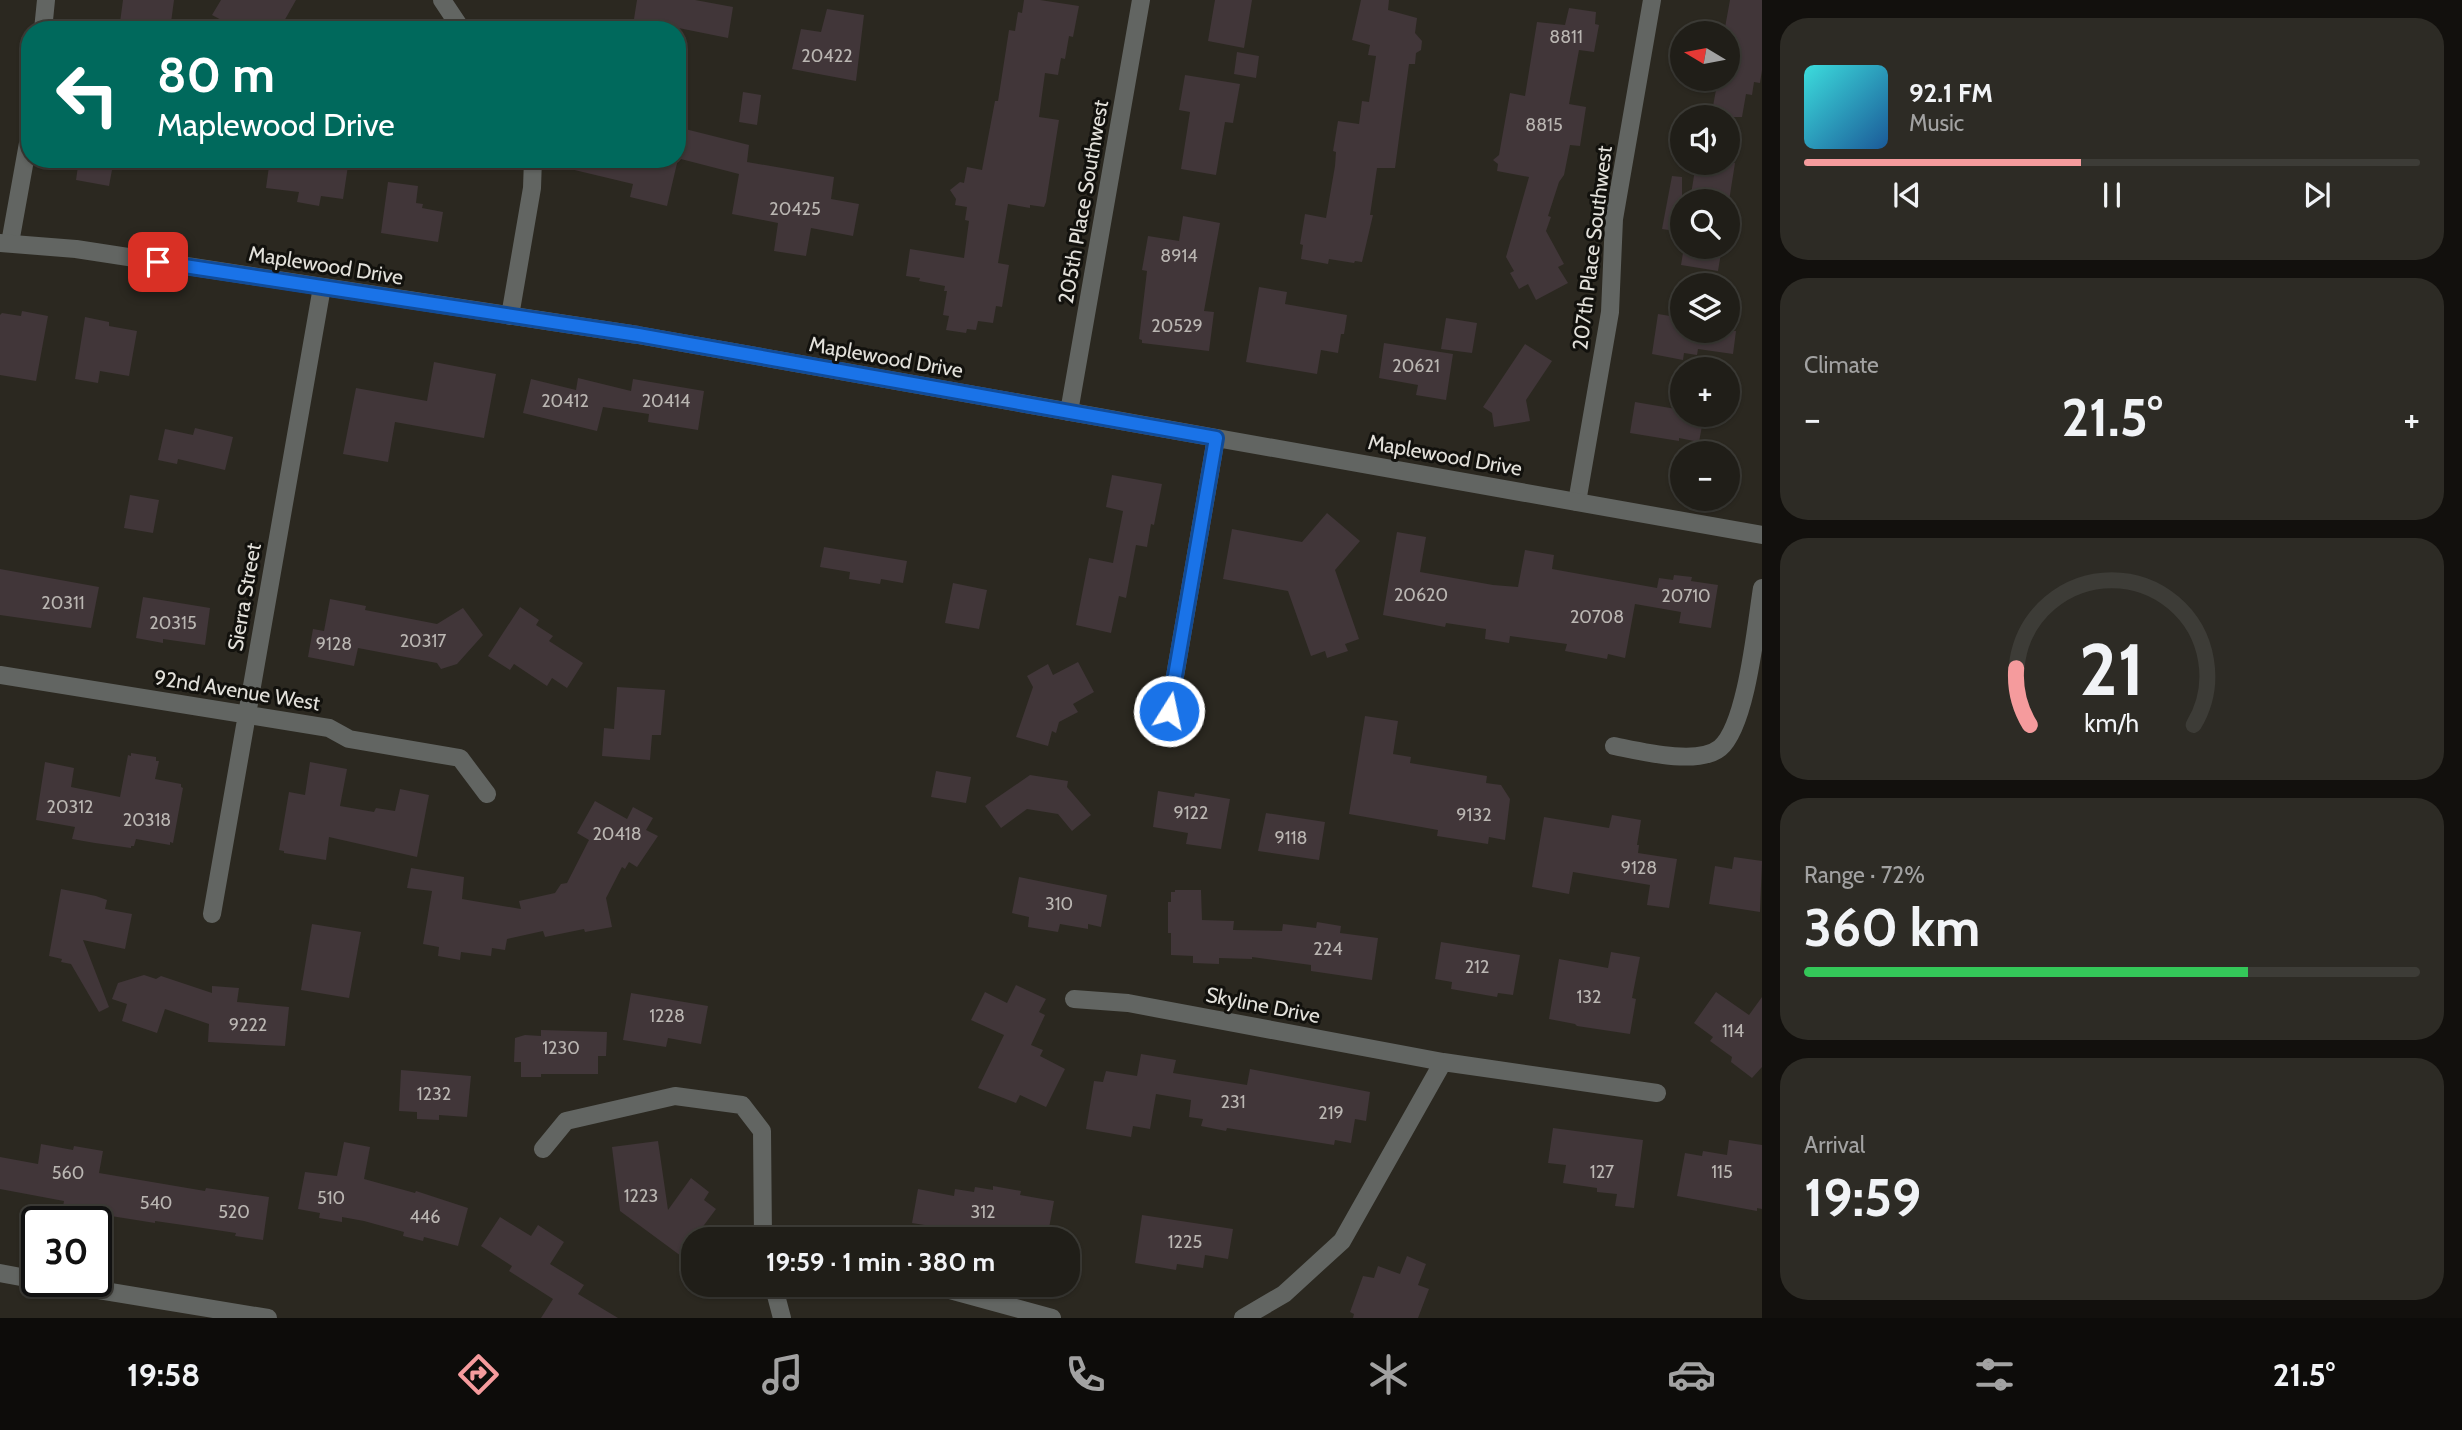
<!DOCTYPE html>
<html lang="en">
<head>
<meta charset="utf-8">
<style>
	:root { --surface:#201e18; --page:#2d2b25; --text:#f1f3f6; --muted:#a2a2a2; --line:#3d3c37; --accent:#f59b9d }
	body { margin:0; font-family:Cabin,sans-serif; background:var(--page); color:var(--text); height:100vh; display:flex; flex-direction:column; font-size:26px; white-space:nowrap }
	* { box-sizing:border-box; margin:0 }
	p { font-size:23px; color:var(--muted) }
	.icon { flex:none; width:38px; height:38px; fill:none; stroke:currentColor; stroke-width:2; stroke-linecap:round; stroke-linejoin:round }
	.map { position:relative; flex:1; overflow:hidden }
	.details { display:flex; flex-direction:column; gap:18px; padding:18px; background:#12100d; width:700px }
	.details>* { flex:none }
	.banner { position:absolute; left:21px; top:21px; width:665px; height:147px; border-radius:28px; box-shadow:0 2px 5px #0004,0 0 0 2px var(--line); background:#00695c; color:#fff; overflow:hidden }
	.needle { width:46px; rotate:280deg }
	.tools { position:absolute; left:1670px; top:21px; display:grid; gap:14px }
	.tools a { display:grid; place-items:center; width:70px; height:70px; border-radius:50%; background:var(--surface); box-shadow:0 2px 5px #0004,0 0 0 2px var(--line); font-size:35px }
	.speed { position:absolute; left:21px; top:1206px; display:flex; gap:14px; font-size:35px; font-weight:700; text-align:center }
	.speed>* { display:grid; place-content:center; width:91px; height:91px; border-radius:50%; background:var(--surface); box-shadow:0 2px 5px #0004,0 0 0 2px var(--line); line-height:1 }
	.speed .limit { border:4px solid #111; border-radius:10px; background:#fff; color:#111 }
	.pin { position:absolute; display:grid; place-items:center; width:60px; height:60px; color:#fff; margin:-30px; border-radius:14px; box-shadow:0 4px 10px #0006 }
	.me { position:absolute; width:77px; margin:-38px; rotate:10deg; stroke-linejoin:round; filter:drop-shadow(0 0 5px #0008) }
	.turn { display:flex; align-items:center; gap:24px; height:147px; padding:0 21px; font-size:32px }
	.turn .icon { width:91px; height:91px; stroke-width:2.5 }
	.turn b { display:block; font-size:49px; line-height:60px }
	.big { font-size:52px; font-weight:700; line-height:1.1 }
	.details .widget { flex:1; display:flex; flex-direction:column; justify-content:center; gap:10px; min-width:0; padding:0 24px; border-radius:28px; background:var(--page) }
	.details .dial { align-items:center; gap:0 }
	.dial svg { height:182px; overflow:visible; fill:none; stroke:var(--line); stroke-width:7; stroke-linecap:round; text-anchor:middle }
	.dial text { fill:var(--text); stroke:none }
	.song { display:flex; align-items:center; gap:21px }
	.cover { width:84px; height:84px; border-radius:10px; background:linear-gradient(135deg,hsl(180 70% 55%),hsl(210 70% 35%)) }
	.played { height:7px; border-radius:4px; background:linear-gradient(90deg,var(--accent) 45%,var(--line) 45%) }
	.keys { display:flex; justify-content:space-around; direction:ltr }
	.heat { display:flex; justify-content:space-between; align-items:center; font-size:38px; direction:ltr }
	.charge { height:10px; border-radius:5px; background:linear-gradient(90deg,#34c759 72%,var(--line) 0) }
	.trip { position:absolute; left:681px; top:1227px; width:399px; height:70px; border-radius:28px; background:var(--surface); box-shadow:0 2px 5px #0004,0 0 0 2px var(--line); font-weight:700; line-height:70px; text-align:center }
	.menu { display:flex; height:112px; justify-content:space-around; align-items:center; background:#0d0c0a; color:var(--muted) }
	.menu .icon { width:49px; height:49px }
	.menu .selected { color:var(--accent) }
	.menu b { font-size:32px; color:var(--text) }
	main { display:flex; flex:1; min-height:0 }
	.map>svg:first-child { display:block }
	.building { fill:#413639 }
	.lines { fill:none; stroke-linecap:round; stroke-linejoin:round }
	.minor { stroke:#626562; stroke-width:18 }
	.tertiary { stroke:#626562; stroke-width:18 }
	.route-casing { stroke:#114b97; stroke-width:18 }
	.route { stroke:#1a73e8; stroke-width:12 }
	.labels { text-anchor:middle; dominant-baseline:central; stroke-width:6; stroke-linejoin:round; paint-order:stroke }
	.number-label { font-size:18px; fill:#bab6b2 }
	.street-label { font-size:21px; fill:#e3e1db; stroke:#12110d }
</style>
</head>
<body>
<main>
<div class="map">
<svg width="1762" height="1318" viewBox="0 0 1762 1318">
	<rect width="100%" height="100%" fill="#2b2820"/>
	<!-- building -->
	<path class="building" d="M123,0h51l-4,30h-51z
		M221,0h75l-17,30h-39l-28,-15z
		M637,0h58l38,7 -5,31 -94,-19z
		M1024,0h16l39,6 -6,31 -4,-1 -4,23 -4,-1 -3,17 -13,-2 -6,44 20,3 -13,82 -2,5 -14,-2v3l-22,-4 -10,59 11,2 -7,42 -6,-1 -3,17 -15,-2 -2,9 -9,-1 -1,4 -20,-3 3,-14 -6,-1 4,-24h-3l1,-5 -26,-5 1,-3 -14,-2 4,-27 54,9 5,-37 -4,-1 2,-13 -12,-2 1,-6 -6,-9 10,-8 4,1 3,-16 15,3 13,-69h3l11,-71 6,1 3,-19 4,1z
		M1215,0h37l-8,48 -36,-7z
		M1361,0h28l-1,10 29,8 -2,15 7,8 -1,9 -5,3 -1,11h-6l-14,104h-18l-7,47h3l-11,47 -7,-1 -1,2 -25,-4 -1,5 -27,-5 2,-14 -3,-1 5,-30 21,4 9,-52 1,-14 -3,-1 5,-30 21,3 3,-23 7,1 7,-46 -8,-1 2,-10 -18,-5z
		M1730,0h32v70l-2,13 -6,-1 -2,13 -6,-1 -4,23h-31l7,-38h9v-46h-3z
		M1569,8l27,4 -1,12 4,1 -5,27 -15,-2 -10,54 17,3 -6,39 -10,-1 -6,30 -5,7 -11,34 3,1 -5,14 18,33 -6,3 10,16 -32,17 -8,-16 -9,5 -9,-16 4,-2 -8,-14 23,-80 -32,-6 1,-7 -5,-4 6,-5 11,-62 15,3 12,-74 28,3z
		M827,9l37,6 -8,66 -64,-12 9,-40 20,3z
		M1237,52l22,4 -3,22 -22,-4z
		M1185,75l55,9 -7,39 -8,-1 -9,53 -35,-6 9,-57 -11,-2z
		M743,92l18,3 -4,30 -18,-3z
		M677,127l72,18 -2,17 87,15 -3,22 28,5 -6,32 -42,-8 -5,28 -32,-5 4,-28 -46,-9 7,-40 -62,-16z
		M79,159h35l-5,27 -33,-6z
		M270,159h79l-6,40 -22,-3 -2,10 -22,-4 2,-10 -33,-4z
		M563,159h115l-11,47 -37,-9 3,-13 -71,-17z
		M1696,163h39l-6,38h-39z
		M1672,176l10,1v55l-20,-3z
		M388,182l30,4 -2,17 7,1 -1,4 21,4 -5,30 -57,-9z
		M1183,216l37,7 -16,88 10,1 -5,39 -67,-8v-3l-3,-1 8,-68 -5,-1 6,-34 31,5z
		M1684,247h38l-4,24 -37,-6z
		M1259,287l28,5 -2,12 62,11 -3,19h-3l-3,19 -17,-3 -4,24 -71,-12z
		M22,311l26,5 -12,65 -36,-6v-60l2,-2 19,3z
		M1658,314l24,4v13h54l-3,23 -35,-5 -1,6 -13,-2 -1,7 -31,-6z
		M85,317l24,5v4l28,5 -8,45 -29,-5 -2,12 -23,-4z
		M1446,318l31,5 -5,30 -31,-4z
		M1384,343l69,11 -7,46 -30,-5 2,-10 -39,-7z
		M1525,344l27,17 -26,39 4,21 -36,6 -2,-14 -9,-6z
		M434,362l62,12 -12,64 -89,-16 -7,40 -45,-8 13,-66 71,13z
		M578,378l53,13 2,-12 71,12 -6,39 -50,-8 1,-8 -46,-7 -6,24 -74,-18 8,-34 45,11z
		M1635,402l47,8v5h22l-5,27 -20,-4v3l-49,-8z
		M195,428l38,9 -8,33 -47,-11 -1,5 -19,-4 7,-31 28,6z
		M1112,475l50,9 -8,41 -3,-1 -4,23 -11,-2 -10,53 -7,-2 -8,37 -35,-8 13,-67 24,5 10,-52 -17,-4z
		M130,495l29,5 -6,33 -29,-5z
		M1327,513l33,28 -25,29 24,69 -14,5 3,7 -21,7 -2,-7 -14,5 -23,-65 -65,-12 9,-50 70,13z
		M1397,532l29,5 -6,35 73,13 25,2 7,-37 29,5 -2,14 105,19 2,-10 14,2 1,-5 18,2 -1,4 27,4 -7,43 -32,-5 2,-11 -46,-8 -10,54 -17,-4 -1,5 -42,-8 2,-7 -57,-8 -1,7 -24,-4 1,-10 -40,-6 -1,4 -62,-12z
		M824,547l83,14 -4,22 -22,-4 -1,5 -31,-5 1,-7 -30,-5z
		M0,569l99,18 -8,41 -91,-13z
		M953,583l34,7 -8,39 -34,-6z
		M143,597l67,11 -5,37 -42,-6v4l-27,-5z
		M330,599l36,7 -1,4 72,14 26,-16 20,27 -26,29 -16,5 -4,-6 -79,-15 -4,18 -46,-9 5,-28 11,2z
		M520,607l19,13 -3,5 17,11 -4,5 34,22 -16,25 -15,-10 -5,8 -33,-22 -4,6 -22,-14z
		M1078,662l16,30 -21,12 5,8 -19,10 -3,11 -4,-2 -4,15 -32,-9 17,-50 -6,-11 21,-12 5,11z
		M617,687l48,3 -4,45h-9l-2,25 -48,-4 2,-28 10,1z
		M1365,716l33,5 -5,33 18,3 -1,6 77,13 -1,7 15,2 9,14 -5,41 -16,-3 -1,7 -51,-8 1,-6 -89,-16z
		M131,753l25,4v4h3l-4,18 26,5v3l2,1 -10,55 -3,-1v3l-34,-6 -2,7h-3v2l-36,-5 -23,-4 3,-12 -39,-7 9,-58 29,6 -3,19 49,10 8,-42 3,1z
		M310,762l37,7 -7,37 34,6 2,-4 19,3 5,-22 29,6 -12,62 -88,-20 -3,23 -42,-7v-2l-5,-1 10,-58 16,3z
		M936,771l35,6 -5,26 -35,-6z
		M1030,775l38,6 -1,6 24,28 -19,16 -14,-17 -31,-5 -26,19 -16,-22z
		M1158,791l36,6 1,-4 35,6 -9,50 -35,-5 2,-11 -35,-6z
		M595,801l32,18 6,-12 20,11 -7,12 12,6 -21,31 -8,-5 -4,7 -3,-2 -16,31 6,29 -27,5 -1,-3 -39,8 -2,-6 -36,8 -2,11 -13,-2 -1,8 -30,-4 -1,8 -22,-4 1,-9 -16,-3 9,-53 -25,-3 4,-20 53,9 -2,22 59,10 -2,-8 36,-8 6,-9 6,-1 22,-43 -12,-7z
		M1266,813l59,9 -6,38 -61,-9z
		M1612,815l29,5 -4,25h2l-1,8 39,6 -8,49 -22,-3 3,-20 -77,-13 -4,22 -37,-7 12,-70 65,11z
		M1734,857l28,4 -2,51 -51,-8 6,-38 17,3z
		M1019,877l88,18 -6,32 -13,-3v5l-28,-5 -2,8 -30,-5 1,-10 -17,-4z
		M61,889l35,7 11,4 -2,9 27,5 -7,35 -42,-9 26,67 -10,5 -28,-48 -10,-2 1,-3 -13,-3z
		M1175,890h26l1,30 32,1 -1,9 49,1 1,-7 33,4 1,-6 24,4 -1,7 38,5 -6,42 -61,-9v-6l-59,-8v2l-33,-1v6l-26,-1v-7l-22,-1v-22h-3v-31h3v-10h4z
		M312,924l49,8 -12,66 -48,-8z
		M1441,942l79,13 -7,40 -15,-2 -1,4 -46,-8 1,-7 -17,-3z
		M1611,952l29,5 -8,41 4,1 -6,35 -53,-8 -2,-2 -26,-5 10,-60 49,9z
		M144,975l12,4 5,-3 51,17v-7l27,2 -2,14 52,5 -4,39 -77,-4 1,-18 -44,-15 -8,24 -35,-12 5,-17 -15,-5 6,-16z
		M1016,985l30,14 -7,13 6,3 -14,30 12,5 -3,6 25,13 -19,38 -26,-12 -4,8 -38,-15 26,-53 -33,-15 14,-28 22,11z
		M1716,992l33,23 13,-18v70l-10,11 -21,-16 1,-5 -22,-16 3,-4 -19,-14z
		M631,993l77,13 -7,38 -33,-6 -2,9 -43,-7z
		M541,1030l66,2 -1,24h-8v18h-57v3h-20v-15h-7l1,-24 10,-3 16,1z
		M1141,1054l35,6 -3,13 74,12 3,-16 120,23 -4,29 -11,-2 -4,24 -16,-3 -1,5 -107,-17 -1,3 -25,-5 2,-7 -14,-2 2,-17 -35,-6 -6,35 -17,-3 -2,11 -45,-8 8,-48 9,1 3,-11 31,5z
		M401,1070l70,6 -4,41 -28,-2v5l-22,-1v-7l-18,-1z
		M1553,1128l90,12 -9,68 -19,-2 2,-12 -20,-2v-4l-34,-5 3,-18 -18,-2z
		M1729,1140l33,5v64l-5,-1v3l-80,-15 8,-43 17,3 1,-5 24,4z
		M658,1141l10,69 23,-32 18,14 -5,8 12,9 -35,47 -61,-45 -8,-64z
		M344,1142l26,5 -6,32 51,14 1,-2 52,17 -10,38 -34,-9 -1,4 -20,-5 1,-4 -40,-11 -22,-4v5l-23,-4 1,-5 -22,-4 7,-37 32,4z
		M41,1144l32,6 1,-4 29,5 -4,22 106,18 1,-3 63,9 -6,43 -28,-4 1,-3 -53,-8 -28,-4v2l-63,-10v4l-30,-5 2,-11 -64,-12v-32l38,7z
		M993,1186l28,5 -1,4 34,6 -7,38h-100l2,-10 -37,-6 6,-34 36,7 1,-7 19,3 1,-5 18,3z
		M1142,1215l91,14 -5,30 -23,-4 -2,13 -26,-4 -1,6 -41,-7z
		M500,1217l31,19 7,-11 26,17 -14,22 34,21 -6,9 40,24h-77l12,-19 -44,-28 3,-5 -31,-20z
		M1407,1256l19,8 -8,21 11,4 -11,29h-65l1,-4 -4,-2 13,-36 11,2 4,-12 22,8z"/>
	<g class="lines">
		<!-- minor -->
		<path class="minor" d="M442,0l20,30
			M43,30l3,-30
			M10,243l20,-111
			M510,316l22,-128 1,-29
			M1069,412l72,-412
			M1577,502l33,-190 4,-93 38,-219
			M0,675l329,53 20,11 111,19 27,36
			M1169,711l47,-273
			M1614,746c25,5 84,20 106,2 27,-23 36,-123 42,-160
			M212,914l110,-627
			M1074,999l54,4 315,59 214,31
			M543,1149l23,-28 109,-25 67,9 20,26 1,108
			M0,1273l37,7
			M44,1281l224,37
			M773,1284l9,34
			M928,1284l124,34
			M1243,1318l41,-24 58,-53 101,-179"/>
		<!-- tertiary -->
		<path class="tertiary" d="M0,243l76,6 562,86 1124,200"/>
	</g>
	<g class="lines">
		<!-- route casing -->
		<g class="route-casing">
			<path id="route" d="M158,262l480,73 578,103 -47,273"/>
		</g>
		<!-- route -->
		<use href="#route" class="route"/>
	</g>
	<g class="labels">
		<!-- number labels -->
		<g class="number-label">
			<text x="1566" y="37">8811</text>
			<text x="827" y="56">20422</text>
			<text x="1544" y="125">8815</text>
			<text x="795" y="209">20425</text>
			<text x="1179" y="256">8914</text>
			<text x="1177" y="326">20529</text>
			<text x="1416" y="366">20621</text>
			<text x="565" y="401">20412</text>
			<text x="666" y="401">20414</text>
			<text x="1421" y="595">20620</text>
			<text x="1686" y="596">20710</text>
			<text x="63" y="603">20311</text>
			<text x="1597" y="617">20708</text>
			<text x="173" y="623">20315</text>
			<text x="423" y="641">20317</text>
			<text x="334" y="644">9128</text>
			<text x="70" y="807">20312</text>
			<text x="1191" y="813">9122</text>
			<text x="1474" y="815">9132</text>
			<text x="147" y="820">20318</text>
			<text x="617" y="834">20418</text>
			<text x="1291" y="838">9118</text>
			<text x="1639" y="868">9128</text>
			<text x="1059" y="904">310</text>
			<text x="1328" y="949">224</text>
			<text x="1477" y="967">212</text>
			<text x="1589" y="997">132</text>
			<text x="667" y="1016">1228</text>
			<text x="248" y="1025">9222</text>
			<text x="1733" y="1031">114</text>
			<text x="561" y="1048">1230</text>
			<text x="434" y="1094">1232</text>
			<text x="1233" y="1102">231</text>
			<text x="1331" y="1113">219</text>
			<text x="1602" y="1172">127</text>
			<text x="1722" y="1172">115</text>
			<text x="68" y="1173">560</text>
			<text x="641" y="1196">1223</text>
			<text x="331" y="1198">510</text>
			<text x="156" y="1203">540</text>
			<text x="234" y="1212">520</text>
			<text x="983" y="1212">312</text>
			<text x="425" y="1217">446</text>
			<text x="1185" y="1242">1225</text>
		</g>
		<!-- street labels -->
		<g class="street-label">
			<text transform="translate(1083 202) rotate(-80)">205th Place Southwest</text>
			<text transform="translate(1592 248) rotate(-83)">207th Place Southwest</text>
			<text transform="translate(326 265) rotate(9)">Maplewood Drive</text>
			<text transform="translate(886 357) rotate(10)">Maplewood Drive</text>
			<text transform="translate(1445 455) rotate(10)">Maplewood Drive</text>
			<text transform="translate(244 597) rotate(-80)">Sierra Street</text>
			<text transform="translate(237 690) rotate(9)">92nd Avenue West</text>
			<text transform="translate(1263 1005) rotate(11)">Skyline Drive</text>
		</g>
	</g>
</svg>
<div class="tools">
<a><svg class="needle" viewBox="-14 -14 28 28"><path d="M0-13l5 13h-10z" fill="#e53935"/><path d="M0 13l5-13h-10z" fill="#a2a2a2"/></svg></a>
<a><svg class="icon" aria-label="sound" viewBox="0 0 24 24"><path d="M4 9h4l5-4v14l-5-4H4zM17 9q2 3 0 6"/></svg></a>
<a><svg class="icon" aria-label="search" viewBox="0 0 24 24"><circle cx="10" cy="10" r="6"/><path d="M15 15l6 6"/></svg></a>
<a><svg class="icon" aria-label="layers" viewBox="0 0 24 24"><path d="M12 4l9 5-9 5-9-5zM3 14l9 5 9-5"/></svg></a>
<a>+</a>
<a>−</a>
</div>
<div class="speed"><div class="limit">30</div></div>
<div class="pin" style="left:158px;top:262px;background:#d93025"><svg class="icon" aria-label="arrive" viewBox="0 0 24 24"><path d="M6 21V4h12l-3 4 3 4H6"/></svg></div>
<svg class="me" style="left:1169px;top:711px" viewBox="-20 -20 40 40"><circle r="17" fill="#1a73e8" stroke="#fff" stroke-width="3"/><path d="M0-11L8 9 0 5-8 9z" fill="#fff"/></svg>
<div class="trip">19:59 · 1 min · 380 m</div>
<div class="banner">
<div class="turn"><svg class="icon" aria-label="left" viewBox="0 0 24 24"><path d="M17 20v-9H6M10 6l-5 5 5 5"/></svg><div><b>80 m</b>Maplewood Drive</div></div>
</div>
</div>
<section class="details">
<div class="widget">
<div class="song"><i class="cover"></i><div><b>92.1 FM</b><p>Music</p></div></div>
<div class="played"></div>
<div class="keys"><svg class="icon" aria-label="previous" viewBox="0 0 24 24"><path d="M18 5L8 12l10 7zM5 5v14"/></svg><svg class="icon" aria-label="pause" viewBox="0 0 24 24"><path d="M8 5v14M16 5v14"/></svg><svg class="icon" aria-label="next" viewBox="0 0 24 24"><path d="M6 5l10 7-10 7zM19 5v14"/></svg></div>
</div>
<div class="widget"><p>Climate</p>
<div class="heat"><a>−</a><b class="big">21.5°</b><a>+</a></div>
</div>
<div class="widget dial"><svg viewBox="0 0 100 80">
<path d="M14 69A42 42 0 1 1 86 69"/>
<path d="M14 69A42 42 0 0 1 8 44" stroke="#f59b9d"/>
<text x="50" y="56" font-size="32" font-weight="700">21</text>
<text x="50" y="72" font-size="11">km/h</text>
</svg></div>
<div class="widget"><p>Range · 72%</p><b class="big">360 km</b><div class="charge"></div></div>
<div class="widget"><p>Arrival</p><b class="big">19:59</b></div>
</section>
</main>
<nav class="menu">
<b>19:58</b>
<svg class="icon selected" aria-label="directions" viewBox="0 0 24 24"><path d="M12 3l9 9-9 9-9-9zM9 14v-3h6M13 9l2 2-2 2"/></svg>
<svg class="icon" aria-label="music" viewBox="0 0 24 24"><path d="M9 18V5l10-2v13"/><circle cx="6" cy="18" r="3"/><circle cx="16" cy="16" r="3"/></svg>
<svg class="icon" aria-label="phone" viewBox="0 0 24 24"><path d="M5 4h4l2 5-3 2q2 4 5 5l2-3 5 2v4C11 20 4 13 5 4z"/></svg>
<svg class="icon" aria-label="climate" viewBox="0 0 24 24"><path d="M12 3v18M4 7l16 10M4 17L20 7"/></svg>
<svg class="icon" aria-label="car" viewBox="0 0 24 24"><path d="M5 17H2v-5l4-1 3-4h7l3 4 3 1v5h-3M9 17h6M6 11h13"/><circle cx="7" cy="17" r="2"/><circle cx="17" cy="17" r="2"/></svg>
<svg class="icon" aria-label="filters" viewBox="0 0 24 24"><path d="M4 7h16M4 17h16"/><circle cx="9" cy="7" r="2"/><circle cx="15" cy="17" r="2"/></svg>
<b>21.5°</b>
</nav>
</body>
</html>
